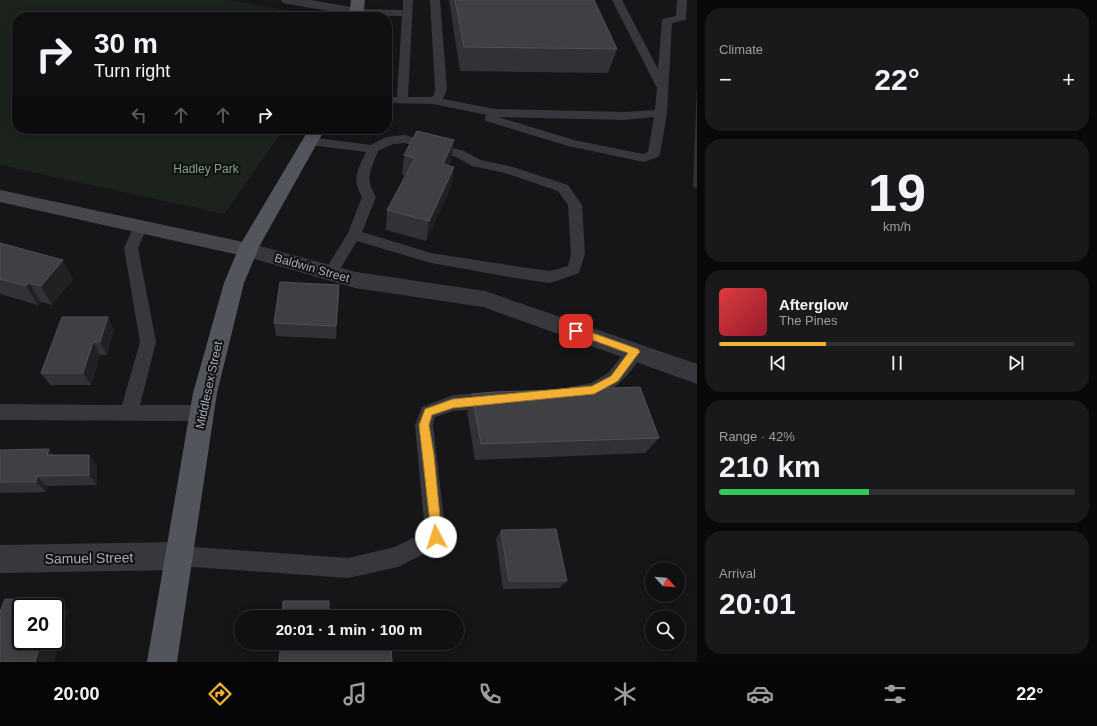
<!DOCTYPE html>
<html lang="en">
<head>
<meta charset="utf-8">
<style>
	:root { --surface:#101012; --page:#19191b; --text:#f1f3f6; --muted:#9c9d9f; --line:#303032; --accent:#f2b134 }
	body { margin:0; font-family:Helvetica,sans-serif; background:var(--page); color:var(--text); height:100vh; display:flex; flex-direction:column; font-size:15px; white-space:nowrap }
	* { box-sizing:border-box; margin:0 }
	p { font-size:13px; color:var(--muted) }
	.icon { flex:none; width:22px; height:22px; fill:none; stroke:currentColor; stroke-width:2; stroke-linecap:round; stroke-linejoin:round }
	.map { position:relative; flex:1; overflow:hidden }
	.side { display:flex; flex-direction:column; gap:8px; padding:8px; background:#09090a; width:400px }
	.side>* { flex:none }
	.banner { position:absolute; left:12px; top:12px; width:380px; height:122px; border-radius:16px; box-shadow:0 2px 10px #0003,0 0 0 1px var(--line); background:#101012; color:var(--text); overflow:hidden }
	.needle { width:26px; rotate:116deg }
	.tools { position:absolute; left:645px; top:562px; display:grid; gap:8px }
	.tools a { display:grid; place-items:center; width:40px; height:40px; border-radius:50%; background:var(--surface); box-shadow:0 2px 10px #0003,0 0 0 1px var(--line); font-size:20px }
	.speed { position:absolute; left:12px; top:598px; display:flex; gap:8px; font-size:20px; font-weight:700; text-align:center }
	.speed>* { display:grid; place-content:center; width:52px; height:52px; border-radius:50%; background:var(--surface); box-shadow:0 2px 10px #0003,0 0 0 1px var(--line); line-height:1 }
	.speed .limit { border:2px solid #111; border-radius:6px; background:#fff; color:#111 }
	.pin { position:absolute; display:grid; place-items:center; width:34px; height:34px; color:#fff; margin:-17px; border-radius:8px; box-shadow:0 2px 6px #0006 }
	.me { position:absolute; width:44px; margin:-22px; rotate:355deg; stroke-linejoin:round; filter:drop-shadow(0 0 3px #0008) }
	.turn { display:flex; align-items:center; gap:14px; height:84px; padding:0 16px; font-size:18px }
	.turn .icon { width:52px; height:52px; stroke-width:2.5 }
	.turn b { display:block; font-size:28px; line-height:34px }
	.lanes { display:flex; align-items:center; height:38px; padding:0 16px; background:#0003; justify-content:center; gap:20px; direction:ltr }
	.lanes .off { opacity:.35 }
	.big { font-size:30px; font-weight:700; line-height:1.1 }
	.side .card { flex:1; display:flex; flex-direction:column; justify-content:center; gap:6px; min-width:0; padding:0 14px; border-radius:16px; background:var(--page) }
	.side .dial { align-items:center; gap:0 }
	.dial b { font-size:52px; line-height:1 }
	.song { display:flex; align-items:center; gap:12px }
	.cover { width:48px; height:48px; border-radius:6px; background:linear-gradient(135deg,hsl(0 70% 55%),hsl(350 70% 35%)) }
	.played { height:4px; border-radius:2px; background:linear-gradient(90deg,var(--accent) 30%,var(--line) 30%) }
	.keys { display:flex; justify-content:space-around; direction:ltr }
	.heat { display:flex; justify-content:space-between; align-items:center; font-size:22px; direction:ltr }
	.charge { height:6px; border-radius:3px; background:linear-gradient(90deg,#34c759 42%,var(--line) 0) }
	.trip { position:absolute; left:234px; top:610px; width:230px; height:40px; border-radius:20px; background:var(--surface); box-shadow:0 2px 10px #0003,0 0 0 1px var(--line); font-weight:700; line-height:40px; text-align:center }
	.dock { display:flex; height:64px; justify-content:space-around; align-items:center; background:#060607; color:var(--muted) }
	.dock .icon { width:28px; height:28px }
	.dock .selected { color:var(--accent) }
	.dock b { font-size:18px; color:var(--text) }
	main { display:flex; flex:1; min-height:0 }
	.map>svg:first-child { display:block }
	.green { fill:#1c231d }
	.lines { fill:none; stroke-linecap:round; stroke-linejoin:round }
	.lane { fill:#37383d; fill-rule:evenodd }
	.street { fill:#37383d; fill-rule:evenodd }
	.secondary { fill:#45474d; fill-rule:evenodd }
	.primary { fill:#53555c; fill-rule:evenodd }
	.wall { fill:#323236 }
	.shaded-wall { fill:#212124 }
	.building { fill:#3f3f44; stroke:#4f5156 }
	.route { fill:#f2b134; stroke:#9d7322 }
	.labels { text-anchor:middle; dominant-baseline:central; stroke-width:4; stroke-linejoin:round; paint-order:stroke }
	.park-label { font-size:12px; fill:#7fa381; stroke:#111113 }
	.street-label { font-size:12px; fill:#a8adb8; stroke:#111113 }
	.near-street-label { font-size:14px; fill:#a8adb8; stroke:#111113 }
</style>
</head>
<body>
<main>
<div class="map">
<svg width="697" height="662" viewBox="0 0 697 662">
	<rect width="100%" height="100%" fill="#161618"/>
	<!-- green -->
	<path class="green" d="M0,0h229l92,17h-304v112h267l-60,85 -224,-49z"/>
	<g class="lines">
		<!-- lane -->
		<path class="lane" d="M403,0h10l-5,97h23l3,-2 1,-6 -5,-89h10l7,89 -4,10 52,10 130,3 30,-2 2,-22 -45,-88h10l36,69 4,-48 1,-2 13,-3 1,-16h10l-1,18 -1,2 -13,3 -5,90 -7,41 -2,3 -14,5 -76,-16 -82,-25 -2,-3 3,-3 -54,-11 -46,-1v-6h10l5,-81 -45,-1 -5,-3 5,-3 46,1zM498,117l127,3 29,-3 -6,35 -5,2 -69,-14z
			M404,135l60,16 17,9 32,7 55,18 14,20 3,49 -6,19 -29,10 -29,-4 -90,-16 -74,-22 -21,35 -5,2 -5,-2 -2,-4 24,-39 14,-36c-11,-19 -4,-27 4,-45l-56,-7 -4,-1 -2,-3 2,-3 4,-1 61,8 15,-8zM404,143l52,14 16,9 33,7 53,18 10,14 3,49 -3,12 -18,5 -29,-4 -90,-14 -69,-21 14,-35c-12,-19 -5,-27 2,-46l15,-7z
			M140,222l5,2 2,3 -9,21 18,94 -16,63h62l6,3 3,5 -3,5 -6,3 -202,-1v-16l122,1 18,-63 -16,-94 11,-24z
			M635,345l6,2 2,5c-12,25 -44,56 -74,45l-3,-5 3,-5 22,-4 17,-10 21,-26z
			M492,392l6,3 3,5 -3,5 -6,3 -39,3 -18,6 -2,8 13,112 -3,7 -45,23 -50,11 -169,-12 -7,-3 -3,-7 3,-7 7,-3 169,12 47,-11 30,-15 -10,-107 7,-18 31,-12z"/>
		<!-- street -->
		<path class="street" d="M281,0h30l46,8 5,1 2,3 -2,3 -5,1 -69,-12 -5,-1z
			M248,243l108,29 129,19 212,73v20l-214,-77 -128,-19 -114,-33 -3,-5 3,-5z
			M179,542l10,4 4,10 -4,10 -10,4 -179,3v-28z"/>
		<!-- secondary -->
		<path class="secondary" d="M0,190l248,53 7,2 3,5 -3,5 -7,2 -248,-55z"/>
		<!-- primary -->
		<path class="primary" d="M351,0h14l-2,17h-14z
			M309,129h16l-65,116 -16,38 -27,110 -40,269h-30l46,-269 31,-110 16,-38z"/>
	</g>
	<!-- wall -->
	<path class="wall" d="M449,0h145l23,49 -9,24 -148,-2z
		M697,83v105l-4,-1z
		M404,155l47,5 -3,6 3,21 -25,54 -40,-11 1,-20 18,-34 -3,-1z
		M0,243l73,36 -21,26 -11,-3 -3,3 -38,-11z
		M339,285v13l-3,41 -60,-3 -2,-13z
		M114,330l-7,25h-7l-9,30h-41l-9,-12z
		M472,394l187,44 -14,15 -170,7 -8,-49z
		M0,450l54,5h35l8,10v20l-50,1 -1,6 -46,1z
		M501,530l66,51 -8,7 -56,1 -7,-50z"/>
	<!-- shaded-wall -->
	<path class="shaded-wall" d="M454,140l-3,20 -11,24 3,-20z
		M454,167l-3,20 -25,54 3,-20z
		M63,260l10,19 -21,26 -11,-19z
		M29,283l12,19 -3,3 -12,-19z
		M339,285v13l-3,41v-13z
		M108,317l6,13 -7,25 -7,-13z
		M93,342l7,13 -9,30 -8,-12z
		M49,449l9,11 -11,-5z
		M89,455l8,10v20l-8,-10z
		M37,476l10,10 -1,6 -10,-10z
		M53,601l15,10 -14,51h-19l6,-21h14v-34h-4z
		M329,601l1,10 -1,6h-1z"/>
	<!-- building -->
	<path class="building" d="M455,0h139l23,49 -153,-2z
		M417,131l37,9 -11,24 11,3 -25,54 -42,-11 28,-52 -11,-3z
		M0,243l63,17 -22,26 -12,-3 -3,3 -26,-7z
		M280,282l59,3 -3,41 -62,-3z
		M62,317h46l-8,25h-7l-10,31h-42z
		M640,387l19,51 -178,6 -9,-50 23,-2z
		M49,449l-2,6h42v20l-52,1 -1,6h-36v-32z
		M556,529l11,52h-58l-8,-51z
		M5,599l48,2 -2,6h-30v34h20l-6,21h-35v-50z
		M283,601h46l-1,16h-46z
		M281,643h110l1,19h-113z"/>
	<!-- route -->
	<path class="route" d="M576,327l62,22 2,3 -2,2 -20,27 -24,13 -141,14 -21,7 -3,10 5,30 8,82 -2,4 -4,2 -4,-2 -13,-116 6,-16 28,-10 139,-13 19,-10 17,-23 -55,-20 -2,-2z"/>
	<g class="labels">
		<!-- park labels -->
		<g class="park-label">
			<text x="206" y="169">Hadley Park</text>
		</g>
		<!-- street labels -->
		<g class="street-label">
			<text transform="translate(312 268) rotate(16)">Baldwin Street</text>
			<text transform="translate(209 385) rotate(-78)">Middlesex Street</text>
		</g>
		<!-- near-street labels -->
		<g class="near-street-label">
			<text transform="translate(89 558) rotate(-1)">Samuel Street</text>
		</g>
	</g>
</svg>
<div class="tools">
<a><svg class="needle" viewBox="-14 -14 28 28"><path d="M0-13l5 13h-10z" fill="#e53935"/><path d="M0 13l5-13h-10z" fill="#9c9d9f"/></svg></a>
<a><svg class="icon" aria-label="search" viewBox="0 0 24 24"><circle cx="10" cy="10" r="6"/><path d="M15 15l6 6"/></svg></a>
</div>
<div class="speed"><div class="limit">20</div></div>
<div class="pin" style="left:576px;top:331px;background:#d93025"><svg class="icon" aria-label="arrive" viewBox="0 0 24 24"><path d="M6 21V4h12l-3 4 3 4H6"/></svg></div>
<svg class="me" style="left:436px;top:537px" viewBox="-20 -20 40 40"><circle r="19" fill="#fff"/><path d="M0-13L10 11 0 6-10 11z" fill="#f2b134"/></svg>
<div class="trip">20:01 · 1 min · 100 m</div>
<div class="banner">
<div class="turn"><svg class="icon" aria-label="right" viewBox="0 0 24 24"><path d="M7 20v-9h11M14 6l5 5-5 5"/></svg><div><b>30 m</b>Turn right</div></div>
<div class="lanes"><svg class="icon off" aria-label="left" viewBox="0 0 24 24"><path d="M17 20v-9H6M10 6l-5 5 5 5"/></svg><svg class="icon off" aria-label="ahead" viewBox="0 0 24 24"><path d="M12 20V5M6 11l6-6 6 6"/></svg><svg class="icon off" aria-label="ahead" viewBox="0 0 24 24"><path d="M12 20V5M6 11l6-6 6 6"/></svg><svg class="icon" aria-label="right" viewBox="0 0 24 24"><path d="M7 20v-9h11M14 6l5 5-5 5"/></svg></div>
</div>
</div>
<section class="side">
<div class="card"><p>Climate</p>
<div class="heat"><a>−</a><b class="big">22°</b><a>+</a></div>
</div>
<div class="card dial"><b>19</b><p>km/h</p></div>
<div class="card">
<div class="song"><i class="cover"></i><div><b>Afterglow</b><p>The Pines</p></div></div>
<div class="played"></div>
<div class="keys"><svg class="icon" aria-label="previous" viewBox="0 0 24 24"><path d="M18 5L8 12l10 7zM5 5v14"/></svg><svg class="icon" aria-label="pause" viewBox="0 0 24 24"><path d="M8 5v14M16 5v14"/></svg><svg class="icon" aria-label="next" viewBox="0 0 24 24"><path d="M6 5l10 7-10 7zM19 5v14"/></svg></div>
</div>
<div class="card"><p>Range · 42%</p><b class="big">210 km</b><div class="charge"></div></div>
<div class="card"><p>Arrival</p><b class="big">20:01</b></div>
</section>
</main>
<nav class="dock">
<b>20:00</b>
<svg class="icon selected" aria-label="directions" viewBox="0 0 24 24"><path d="M12 3l9 9-9 9-9-9zM9 14v-3h6M13 9l2 2-2 2"/></svg>
<svg class="icon" aria-label="music" viewBox="0 0 24 24"><path d="M9 18V5l10-2v13"/><circle cx="6" cy="18" r="3"/><circle cx="16" cy="16" r="3"/></svg>
<svg class="icon" aria-label="phone" viewBox="0 0 24 24"><path d="M5 4h4l2 5-3 2q2 4 5 5l2-3 5 2v4C11 20 4 13 5 4z"/></svg>
<svg class="icon" aria-label="climate" viewBox="0 0 24 24"><path d="M12 3v18M4 7l16 10M4 17L20 7"/></svg>
<svg class="icon" aria-label="car" viewBox="0 0 24 24"><path d="M5 17H2v-5l4-1 3-4h7l3 4 3 1v5h-3M9 17h6M6 11h13"/><circle cx="7" cy="17" r="2"/><circle cx="17" cy="17" r="2"/></svg>
<svg class="icon" aria-label="filters" viewBox="0 0 24 24"><path d="M4 7h16M4 17h16"/><circle cx="9" cy="7" r="2"/><circle cx="15" cy="17" r="2"/></svg>
<b>22°</b>
</nav>
</body>
</html>
